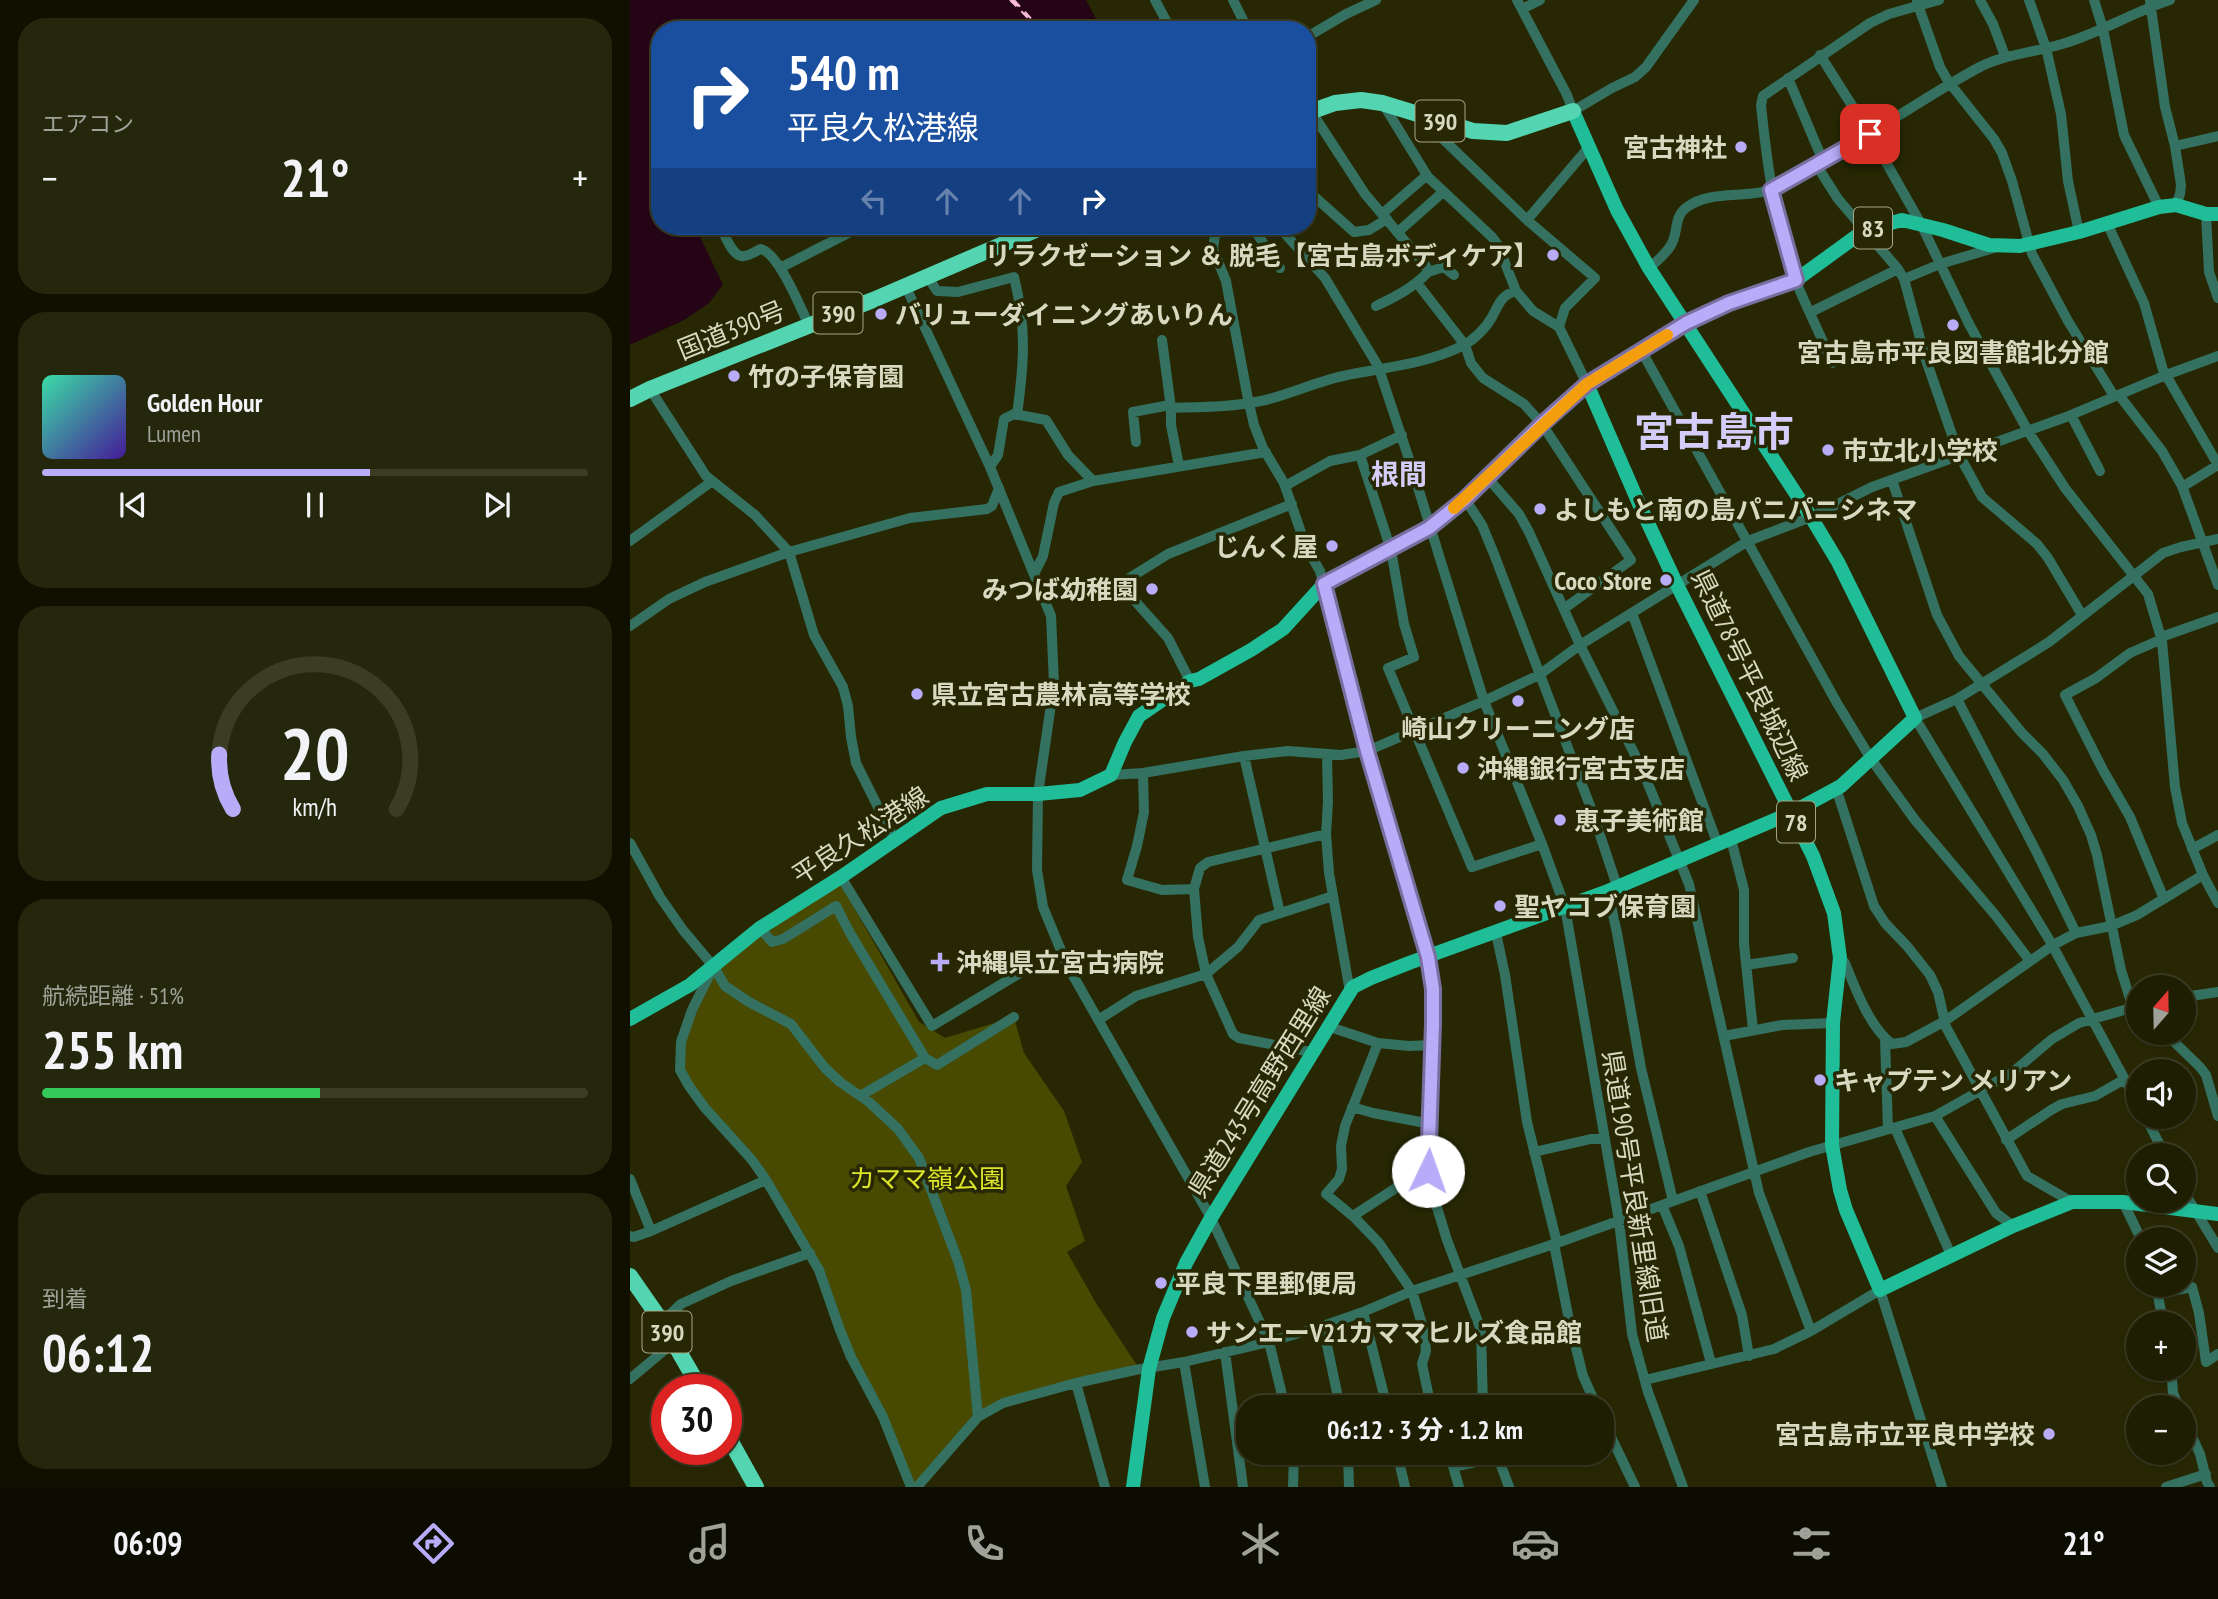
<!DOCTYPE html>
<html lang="ja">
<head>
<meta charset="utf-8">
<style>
	:root { --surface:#1d1e02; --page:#25270c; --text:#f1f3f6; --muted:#a0a299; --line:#3b3c24; --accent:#b8abf7 }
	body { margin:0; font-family:"PT Sans Narrow","Noto Sans JP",sans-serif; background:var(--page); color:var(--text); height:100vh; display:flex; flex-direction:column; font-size:26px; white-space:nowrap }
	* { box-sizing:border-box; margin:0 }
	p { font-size:23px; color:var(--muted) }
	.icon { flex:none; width:38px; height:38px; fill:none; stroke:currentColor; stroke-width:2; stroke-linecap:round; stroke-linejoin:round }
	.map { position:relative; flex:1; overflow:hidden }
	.side { display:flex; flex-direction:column; gap:18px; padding:18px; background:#101001; width:630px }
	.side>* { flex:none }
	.hud { position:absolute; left:21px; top:21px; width:665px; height:214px; border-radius:28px; box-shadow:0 2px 5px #0004,0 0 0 2px var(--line); background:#1a4fa0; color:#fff; overflow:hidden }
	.needle { width:46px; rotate:20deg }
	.controls { position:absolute; left:1496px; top:975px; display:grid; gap:14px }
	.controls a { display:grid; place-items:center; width:70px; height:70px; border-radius:50%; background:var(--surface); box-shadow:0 2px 5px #0004,0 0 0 2px var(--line); font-size:35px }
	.speed { position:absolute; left:21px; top:1374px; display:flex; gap:14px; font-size:35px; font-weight:700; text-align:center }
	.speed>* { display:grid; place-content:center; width:91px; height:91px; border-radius:50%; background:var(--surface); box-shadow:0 2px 5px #0004,0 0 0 2px var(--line); line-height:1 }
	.speed .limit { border:10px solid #d22; background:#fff; color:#111 }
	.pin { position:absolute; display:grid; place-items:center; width:60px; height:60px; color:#fff; margin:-30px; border-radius:14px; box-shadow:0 4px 10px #0006 }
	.me { position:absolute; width:77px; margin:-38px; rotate:3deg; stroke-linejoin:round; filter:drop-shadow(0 0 5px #0008) }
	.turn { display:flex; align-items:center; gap:24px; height:147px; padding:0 21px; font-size:32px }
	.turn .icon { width:91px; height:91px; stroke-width:2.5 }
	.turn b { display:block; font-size:49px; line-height:60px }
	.lanes { display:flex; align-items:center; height:66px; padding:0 21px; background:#0003; justify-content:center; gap:35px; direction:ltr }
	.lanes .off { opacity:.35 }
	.big { font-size:52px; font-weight:700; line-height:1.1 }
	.side .widget { flex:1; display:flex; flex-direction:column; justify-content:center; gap:10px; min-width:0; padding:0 24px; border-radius:28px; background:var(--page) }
	.side .dial { align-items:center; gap:0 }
	.dial svg { height:182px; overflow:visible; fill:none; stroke:var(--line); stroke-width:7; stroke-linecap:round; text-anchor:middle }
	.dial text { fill:var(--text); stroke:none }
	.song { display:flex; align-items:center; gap:21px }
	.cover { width:84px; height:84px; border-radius:10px; background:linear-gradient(135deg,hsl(160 70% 55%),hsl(260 70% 35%)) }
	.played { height:7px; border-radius:4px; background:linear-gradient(90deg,var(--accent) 60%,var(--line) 60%) }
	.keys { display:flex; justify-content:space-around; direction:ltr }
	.heat { display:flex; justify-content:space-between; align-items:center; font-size:38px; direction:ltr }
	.charge { height:10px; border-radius:5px; background:linear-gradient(90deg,#34c759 51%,var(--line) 0) }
	.trip { position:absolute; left:606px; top:1395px; width:378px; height:70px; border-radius:28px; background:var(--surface); box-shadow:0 2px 5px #0004,0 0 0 2px var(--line); font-weight:700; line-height:70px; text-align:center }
	.dock { display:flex; height:112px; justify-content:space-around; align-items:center; background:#0c0c01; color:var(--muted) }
	.dock .icon { width:49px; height:49px }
	.dock .selected { color:var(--accent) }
	.dock b { font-size:32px; color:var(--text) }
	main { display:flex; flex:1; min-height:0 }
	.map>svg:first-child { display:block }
	.green { fill:#474a00 }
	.water { fill:#250415 }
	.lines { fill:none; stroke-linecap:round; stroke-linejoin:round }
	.ferry { stroke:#f7bcd5; stroke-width:2; stroke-dasharray:9 7; stroke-linecap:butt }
	.minor { stroke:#347160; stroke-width:10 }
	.major { stroke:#20bd99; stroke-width:14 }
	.highway { stroke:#54d5b2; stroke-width:16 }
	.route-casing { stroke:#786fa1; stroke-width:18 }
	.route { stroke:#b8abf7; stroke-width:12 }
	.slow { stroke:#f59e0b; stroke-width:12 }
	.poi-dot { fill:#b8abf7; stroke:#272803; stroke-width:2.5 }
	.labels { text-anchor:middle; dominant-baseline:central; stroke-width:7; stroke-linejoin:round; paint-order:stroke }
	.shield { fill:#272803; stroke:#a2a587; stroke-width:2 }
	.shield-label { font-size:24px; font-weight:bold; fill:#d7dac0 }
	.poi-label { font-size:26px; font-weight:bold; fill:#d7dac0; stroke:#272803; text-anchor:start }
	.street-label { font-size:26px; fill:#d7dac0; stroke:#272803 }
	.park-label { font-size:26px; fill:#dce32b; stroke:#272803 }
	.neighbourhood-label { font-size:28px; font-weight:bold; fill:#d4cdf9; stroke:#272803 }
	.town-label { font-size:40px; font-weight:bold; fill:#d4cdf9; stroke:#272803 }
</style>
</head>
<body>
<main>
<section class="side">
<div class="widget"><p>エアコン</p>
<div class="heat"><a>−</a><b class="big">21°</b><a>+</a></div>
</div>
<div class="widget">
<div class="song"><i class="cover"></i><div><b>Golden Hour</b><p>Lumen</p></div></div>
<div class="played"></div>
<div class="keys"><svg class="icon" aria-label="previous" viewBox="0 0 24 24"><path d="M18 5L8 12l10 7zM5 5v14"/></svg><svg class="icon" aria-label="pause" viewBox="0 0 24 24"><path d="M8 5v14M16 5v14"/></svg><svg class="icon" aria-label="next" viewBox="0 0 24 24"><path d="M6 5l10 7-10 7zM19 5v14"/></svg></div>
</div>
<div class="widget dial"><svg viewBox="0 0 100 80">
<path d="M14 69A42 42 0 1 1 86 69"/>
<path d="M14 69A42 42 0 0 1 8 45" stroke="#b8abf7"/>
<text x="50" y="56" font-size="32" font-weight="700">20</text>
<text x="50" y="72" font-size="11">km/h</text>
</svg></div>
<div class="widget"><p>航続距離 · 51%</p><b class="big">255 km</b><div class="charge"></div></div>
<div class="widget"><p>到着</p><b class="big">06:12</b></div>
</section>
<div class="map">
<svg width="1588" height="1487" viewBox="0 0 1588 1487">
	<rect width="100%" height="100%" fill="#272803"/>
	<!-- green -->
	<path class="green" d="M210,883l79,139 26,16 69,-21 10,36 40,58 18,51 -16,24 19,55 -18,11 29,51 44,67 -64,13 -98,34 -66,70 -103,-234 -43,-73 -86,-110 2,-31 28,-69z"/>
	<!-- water -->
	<path class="water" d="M0,0h456l16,30h-442v196h35l28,59 -14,18 -23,16 -56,26z"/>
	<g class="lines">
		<!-- ferry -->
		<path class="ferry" d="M380,0l30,30
			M382,0l9,9
			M384,0l23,25"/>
		<!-- minor -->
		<path class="minor" d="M525,0l16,30
			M603,0l15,30
			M887,0l50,95 6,16 39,-23 23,-11 11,-10 48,-67
			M1350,0l13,24 12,32
			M1399,0l17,48 15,66 7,67 11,51
			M1464,0l9,29 21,106 35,72
			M1520,1l15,106 10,39 6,39 -1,9 -4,11
			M1287,2l23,65 8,14 46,58 8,14 10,28 20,73 36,67 46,75
			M892,9l18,-9
			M677,37l39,-23 30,-14
			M1190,55l50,79 51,90 48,100 59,107 37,57 83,106 14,47 13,146 7,36 21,52 15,28
			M1158,78l35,83
			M753,104l45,73 64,60 6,8 18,46 17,20 26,16 28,57
			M681,111l54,83 61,72 2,6c-15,16 -33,25 -52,34
			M789,116l108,104 68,58 -30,30 -6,19
			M1545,146l43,-10
			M1187,166l21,33 60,70 6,10 21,78 34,98 23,42 55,47 11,14 34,57
			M677,190l47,42 15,-2 18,-11
			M752,214l45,-39
			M1576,214l3,58 9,26
			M897,220l62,-73
			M1477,223l37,80 19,67 55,95
			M90,226c5,8 12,32 24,30 5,0 12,-5 17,-7 18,5 39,58 48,76
			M368,226l8,16
			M599,226l-14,9 -2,14 13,32 22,118 6,26 9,23 21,35 22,64 14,24 47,180 61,206 5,32v35l-5,147 3,17 16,52 34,90 2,77
			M622,226l28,42
			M648,226l47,52 53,88 34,102 72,233 58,143 23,63 54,314 13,113 16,58 35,95
			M768,232l45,-40
			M150,268l82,-42
			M1019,268c8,-7 17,-14 22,-23 8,-13 2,-28 16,-38 26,-19 65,-6 93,-21 67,-34 129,-80 196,-117 27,-15 57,-16 86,-25 38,-11 71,-32 108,-44
			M798,272l16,-5 10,8
			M297,276l10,15 21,1 56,-15c13,52 10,86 3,138
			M1274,279l36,-15 57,-17
			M787,283l48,62 6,18 12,15 41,26 18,20 89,136 -66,48
			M275,285l85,182 61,149 3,68 -16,110 -1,76 6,37 24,58 144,253 58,124 16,65
			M1181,312l87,-43
			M532,340l9,68
			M1011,350l196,353 34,56 44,61 81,96 34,45
			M1202,363c-11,-28 -26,-56 -37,-84 -20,-56 -28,-115 -34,-174l2,-9 107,-73 19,-9 50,-14
			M20,389l56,87 49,39 34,37 25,83 29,52 5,19 3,31 5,26 38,76
			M1489,395l43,56 20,35 36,99
			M1441,415l29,56
			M506,442l-3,-30 37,-7
			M730,455l31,95 13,74 10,33 -26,11 84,199 70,-23
			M549,466l-8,-41v-17c30,-1 61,-1 90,-7 28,-6 54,-19 82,-25 41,-9 81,-11 119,-30 12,-6 24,-18 30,-29 7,-13 9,-22 24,-26
			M360,467l8,-12 6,-36 10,-5 32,6 22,35 25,26 173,-29
			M857,477l32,37 10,18 51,113 62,124 47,115 70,309 52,138
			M1262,480l45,135 22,41 63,77 21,21 20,26 15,26 13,29 6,20 24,115 12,38 4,3
			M655,486l45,-25 30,-6 42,-20
			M1552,487l36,-22
			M835,499l17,26 12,29 98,257 25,75
			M0,541l81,-59
			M404,574l9,-18 11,-53 5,-11 34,-11
			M1002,613l86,232
			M0,626l39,-27 36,-17 84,-30 121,-34 77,-9 5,-3 7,-18
			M1531,637l57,-20
			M1532,639l-32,14 -34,25 -31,17 38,75 27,47 34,82
			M560,681l-22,-43 -41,-46 -4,-10 45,-28 124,-50
			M1327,699l80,154 39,80
			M697,754l1,48 -2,32 3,39 21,119
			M614,756l36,157
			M513,773l1,39 -7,34 -10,34 35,10 32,-1
			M481,775l32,-2 101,-17 44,-5 53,4 26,-4 117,-50 55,-26 41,-30 168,-104 63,-24 61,-30 194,-70 100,-42 52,-19
			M1206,788l38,118 11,17 22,23 23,29 8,17 8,35 81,149 45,26
			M1101,839l13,51v54l9,86
			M0,843l30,54 23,33 31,37 11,19 24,16 42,22 34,44 15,14 29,20 29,27 21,29 39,103 8,29 12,127
			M1562,849l26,-14
			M211,877l91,149 88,-53
			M978,891l9,42 24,135 32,133
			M130,928l12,14 11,-3 53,-33 14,27 75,125
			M866,933l9,42 22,147 30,121
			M1210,958l5,5c10,25 25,65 47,81l14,-2 39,-21 108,-76 23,-12 35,-7 26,-11 66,-40
			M1116,965l47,-7
			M82,970l-20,40 -11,32 -1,28 9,16 16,22 47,52 14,20 53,90 21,60 11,27 32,60 28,70
			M1554,997l34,-5
			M468,1020l38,-24 70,-22 32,-27 21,-27 74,-24
			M697,1026l51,17 31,3 24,-1
			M1534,1032l36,35 6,8 12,41
			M1094,1036l58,-11 51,-2
			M1255,1039l3,90
			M748,1043l-33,83 -4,20 1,23 -3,10 -13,15 29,24 24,25 33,48 12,40 2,20 -4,13 9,43
			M681,1052l-72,-14 -6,-4 -27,-60 -8,-37 -4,-48 6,-21 8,-6 118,-28
			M230,1096l65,-38 12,7 77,-48
			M1508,1104l-88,-163 -135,-223 42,-19 92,-57 114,-89 18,-6 37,-8
			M722,1107l21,6 58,11
			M1305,1116l61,97 17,13
			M1515,1116l20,39
			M1265,1128l56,127
			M1376,1140l45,-30 11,-6 33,-8 30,-17
			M904,1152l57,-13h13
			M0,1179l21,52
			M1070,1191l42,124 7,41
			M1554,1192l34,56
			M1493,1202l18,37
			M1032,1205l17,41 32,117
			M723,1216l46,-30 30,-10
			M0,1236l4,1 17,-6 115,-51
			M924,1244l15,76 14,56 14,31
			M1526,1284l7,39
			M1528,1294l34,-7 7,26 7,49 12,-8
			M733,1312l24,95
			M32,1322l19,-18 50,-23 79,-28
			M693,1326l17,81
			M595,1352l18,135
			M554,1362l21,125
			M1541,1368l2,25 6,14
			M0,1379l44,-37
			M1015,1380l129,-31 37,-18 69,-41 62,197
			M446,1383l29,104
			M971,1416l34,71
			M1554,1419l16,35 7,28 3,5
			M718,1452l1,35
			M767,1452l8,35
			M819,1452l10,35
			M866,1452l13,35
			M823,1467l45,-10
			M287,1487l61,-70 25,-14 73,-20 59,-13 49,-8 85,-20 54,-16 40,-14 49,-21 145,-48 252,-91 126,-36 78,-44 39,-33 27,-16 59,-17
			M663,1487l1,-35
			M1536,1487l40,-13"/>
		<!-- major -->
		<path class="major" d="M957,384l53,122 37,79 136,271 21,57 6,45 -7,65 -1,122 8,45 6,20 34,80 133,-64 59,-24h51l95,12
			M0,1019l60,-34 70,-57 81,-51 100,-69 46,-14h51l42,-4 31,-15 14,-33 14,-26 51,-35 9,-2 52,-29 32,-21 41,-45 105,-56 36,-29 77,-75 45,-40 99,-61 43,-20 67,-23 69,-50 37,-10 41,10 46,15 31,1 59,-14 80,-25 17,-2 30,9h12
			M503,1487l16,-118 14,-51 23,-55 25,-45 142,-231 18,-9 38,-15 199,-72 183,-78 50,-27 74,-68 -77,-156 -27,-45 -162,-249 -32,-58 -44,-99"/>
		<!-- highway -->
		<path class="highway" d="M677,113l28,-10 26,-3 21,3 91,28 34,2 66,-22
			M0,399l20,-10 223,-89 172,-74
			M0,1276l32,46 39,68
			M96,1433l30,54"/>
	</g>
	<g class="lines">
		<!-- route casing -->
		<g class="route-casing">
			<path id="route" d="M798,1171l5,-147v-35l-5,-32 -61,-206 -43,-167 105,-56 36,-29 77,-75 45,-40 99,-61 43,-20 67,-23 -25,-90 99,-56"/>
		</g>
		<!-- route -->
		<use href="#route" class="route"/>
		<!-- slow -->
		<path class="slow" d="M824,508l133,-124 80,-49"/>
	</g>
	<!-- markers -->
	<g class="poi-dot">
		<circle cx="1111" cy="147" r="7"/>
		<circle cx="923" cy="255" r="7"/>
		<circle cx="251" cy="314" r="7"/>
		<circle cx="1323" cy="325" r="7"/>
		<circle cx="104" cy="376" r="7"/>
		<circle cx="1198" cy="450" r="7"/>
		<circle cx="910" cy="509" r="7"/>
		<circle cx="702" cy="546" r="7"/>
		<circle cx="1036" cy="580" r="7"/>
		<circle cx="522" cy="589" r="7"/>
		<circle cx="287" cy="694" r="7"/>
		<circle cx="888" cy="701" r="7"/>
		<circle cx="833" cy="768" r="7"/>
		<circle cx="930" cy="820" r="7"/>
		<circle cx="870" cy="906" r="7"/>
		<path d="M306.5 951.5h7v7h7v7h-7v7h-7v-7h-7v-7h7z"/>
		<circle cx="1190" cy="1080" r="7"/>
		<circle cx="531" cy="1283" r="7"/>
		<circle cx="562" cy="1332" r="7"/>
		<circle cx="1419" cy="1434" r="7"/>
	</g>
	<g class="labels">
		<!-- shield labels -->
		<g class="shield">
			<rect x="785.5" y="100.5" width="49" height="41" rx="5"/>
			<rect x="1224" y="207.5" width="38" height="41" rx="5"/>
			<rect x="183.5" y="292.5" width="49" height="41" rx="5"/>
			<rect x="1147" y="801.5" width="38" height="41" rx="5"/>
			<rect x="12.5" y="1311.5" width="49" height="41" rx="5"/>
		</g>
		<g class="shield-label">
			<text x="810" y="121">390</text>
			<text x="1243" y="228">83</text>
			<text x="208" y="313">390</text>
			<text x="1166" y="822">78</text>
			<text x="37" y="1332">390</text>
		</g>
		<!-- poi labels -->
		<g class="poi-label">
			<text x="1097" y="147" text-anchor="end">宮古神社</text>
			<text x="909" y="255" text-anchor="end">リラクゼーション ＆ 脱毛【宮古島ボディケア】</text>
			<text x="265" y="314">バリューダイニングあいりん</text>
			<text x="1323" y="352" text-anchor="middle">宮古島市平良図書館北分館</text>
			<text x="118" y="376">竹の子保育園</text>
			<text x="1212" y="450">市立北小学校</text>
			<text x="924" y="509">よしもと南の島パニパニシネマ</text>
			<text x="688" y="546" text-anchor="end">じんく屋</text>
			<text x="1022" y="580" text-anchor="end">Coco Store</text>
			<text x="508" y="589" text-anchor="end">みつば幼稚園</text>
			<text x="301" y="694">県立宮古農林高等学校</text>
			<text x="888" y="728" text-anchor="middle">崎山クリーニング店</text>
			<text x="847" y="768">沖縄銀行宮古支店</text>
			<text x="944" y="820">恵子美術館</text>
			<text x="884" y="906">聖ヤコブ保育園</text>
			<text x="326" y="962">沖縄県立宮古病院</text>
			<text x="1204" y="1080">キャプテン メリアン</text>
			<text x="545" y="1283">平良下里郵便局</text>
			<text x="576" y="1332">サンエーV21カママヒルズ食品館</text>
			<text x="1405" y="1434" text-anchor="end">宮古島市立平良中学校</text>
		</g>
		<!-- street labels -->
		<g class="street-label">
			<text transform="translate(101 330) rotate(-22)">国道390号</text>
			<text transform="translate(1120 675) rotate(64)">県道78号平良城辺線</text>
			<text transform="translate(230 835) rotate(-33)">平良久松港線</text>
			<text transform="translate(629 1092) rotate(-58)">県道243号高野西里線</text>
			<text transform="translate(1005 1196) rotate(81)">県道190号平良新里線旧道</text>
		</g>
		<!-- park labels -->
		<g class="park-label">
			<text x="297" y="1178">カママ嶺公園</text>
		</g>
		<!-- neighbourhood labels -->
		<g class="neighbourhood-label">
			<text x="769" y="473">根間</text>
		</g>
		<!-- town labels -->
		<g class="town-label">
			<text x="1084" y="431">宮古島市</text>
		</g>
	</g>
</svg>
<div class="controls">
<a><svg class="needle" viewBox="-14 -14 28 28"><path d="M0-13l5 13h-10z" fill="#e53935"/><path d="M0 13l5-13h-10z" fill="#a0a299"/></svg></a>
<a><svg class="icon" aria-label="sound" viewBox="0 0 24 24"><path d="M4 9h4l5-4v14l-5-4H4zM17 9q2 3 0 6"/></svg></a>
<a><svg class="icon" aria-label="search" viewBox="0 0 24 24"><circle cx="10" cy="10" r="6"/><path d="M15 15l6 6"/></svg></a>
<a><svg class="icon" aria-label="layers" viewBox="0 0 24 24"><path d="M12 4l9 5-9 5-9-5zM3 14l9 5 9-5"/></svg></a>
<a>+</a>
<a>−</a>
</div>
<div class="speed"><div class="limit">30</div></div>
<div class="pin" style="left:1240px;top:134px;background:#d93025"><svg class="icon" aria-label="arrive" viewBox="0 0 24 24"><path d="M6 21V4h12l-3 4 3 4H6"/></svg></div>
<svg class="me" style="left:798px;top:1171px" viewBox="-20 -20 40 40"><circle r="19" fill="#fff"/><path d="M0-13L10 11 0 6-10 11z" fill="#b8abf7"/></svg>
<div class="trip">06:12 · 3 分 · 1.2 km</div>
<div class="hud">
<div class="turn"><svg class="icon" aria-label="right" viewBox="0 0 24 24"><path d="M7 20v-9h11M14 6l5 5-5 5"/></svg><div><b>540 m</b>平良久松港線</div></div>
<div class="lanes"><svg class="icon off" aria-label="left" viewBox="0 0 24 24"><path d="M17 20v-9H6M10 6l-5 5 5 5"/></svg><svg class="icon off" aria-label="ahead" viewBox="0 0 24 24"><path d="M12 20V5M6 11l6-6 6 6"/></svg><svg class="icon off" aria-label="ahead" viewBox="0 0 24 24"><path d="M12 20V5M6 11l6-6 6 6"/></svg><svg class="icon" aria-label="right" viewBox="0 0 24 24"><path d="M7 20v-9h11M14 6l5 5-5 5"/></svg></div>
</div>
</div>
</main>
<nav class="dock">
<b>06:09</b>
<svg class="icon selected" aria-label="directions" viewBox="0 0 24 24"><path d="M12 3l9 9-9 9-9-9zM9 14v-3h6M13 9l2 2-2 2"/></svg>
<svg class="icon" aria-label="music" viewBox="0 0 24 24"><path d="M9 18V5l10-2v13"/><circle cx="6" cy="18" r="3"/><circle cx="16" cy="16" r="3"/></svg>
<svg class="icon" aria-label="phone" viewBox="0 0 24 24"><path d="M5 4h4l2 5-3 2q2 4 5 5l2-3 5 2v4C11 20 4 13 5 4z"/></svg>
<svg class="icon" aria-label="climate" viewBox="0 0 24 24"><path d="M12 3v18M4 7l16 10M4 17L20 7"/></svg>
<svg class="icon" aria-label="car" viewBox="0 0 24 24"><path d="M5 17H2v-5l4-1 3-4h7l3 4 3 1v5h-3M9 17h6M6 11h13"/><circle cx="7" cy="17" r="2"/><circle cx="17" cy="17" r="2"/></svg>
<svg class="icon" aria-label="filters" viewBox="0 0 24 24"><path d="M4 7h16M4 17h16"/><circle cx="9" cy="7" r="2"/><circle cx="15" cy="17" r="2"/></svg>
<b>21°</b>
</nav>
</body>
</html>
